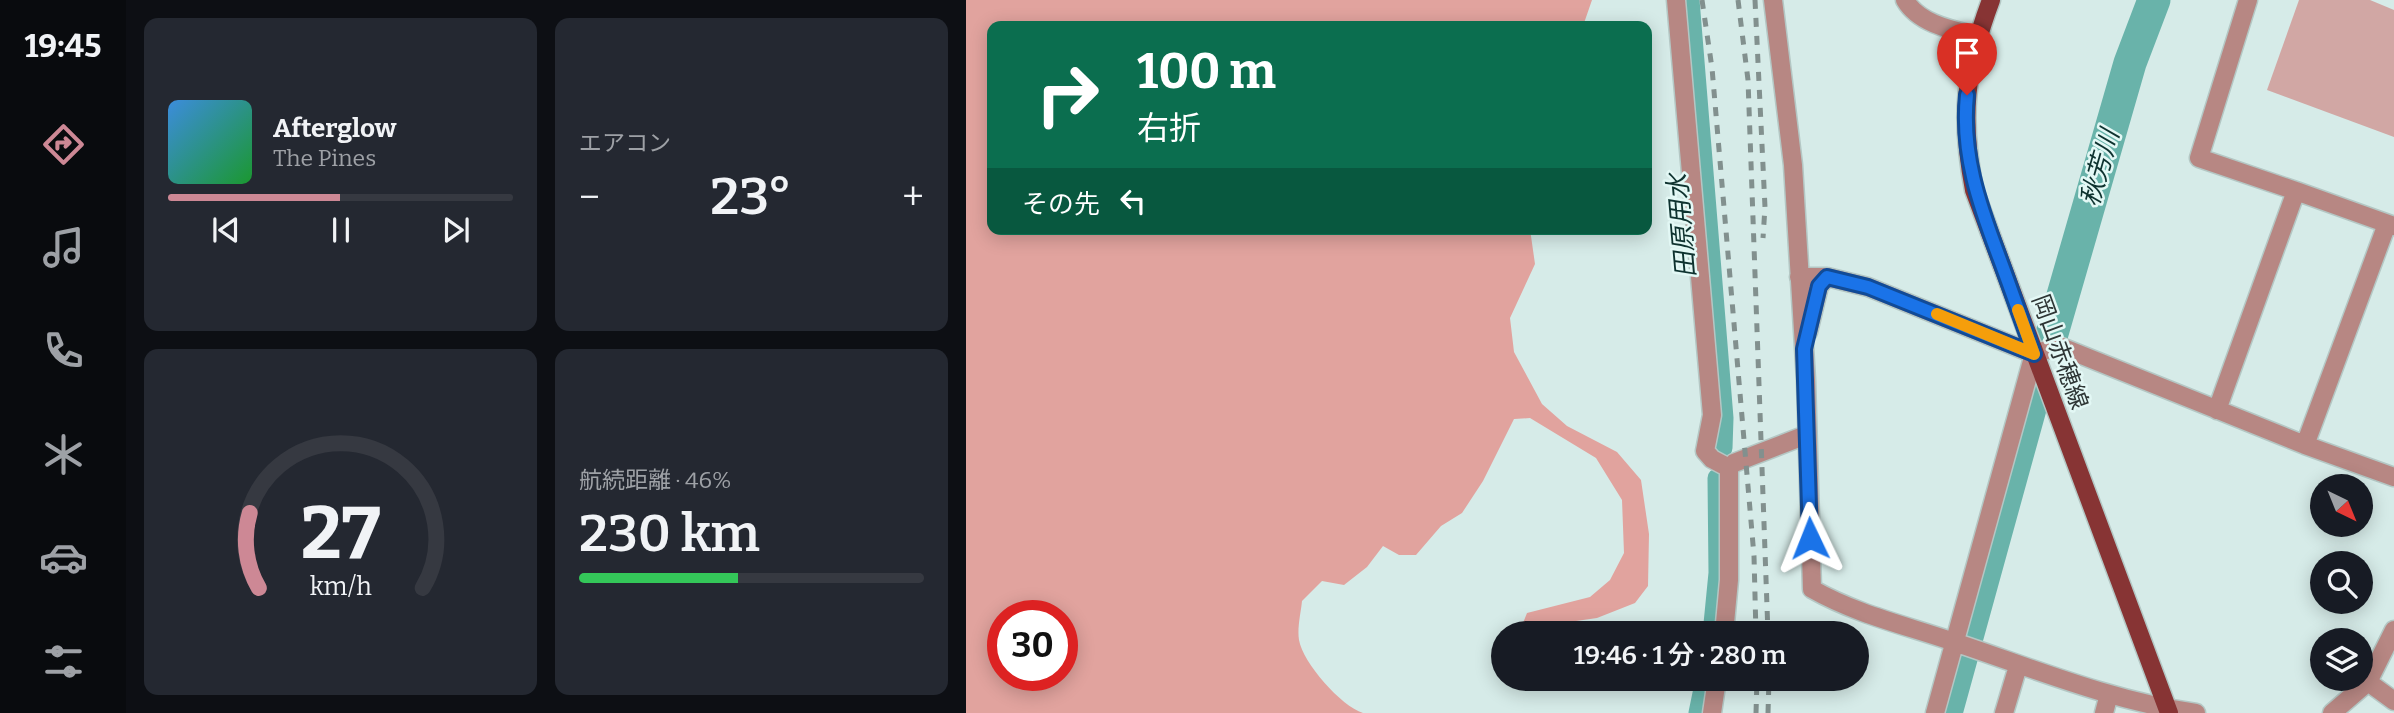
<!DOCTYPE html>
<html lang="ja">
<head>
<meta charset="utf-8">
<style>
	:root { --surface:#171b24; --page:#242831; --text:#f1f3f6; --muted:#9ea1a6; --line:#363941; --accent:#cd8895 }
	body { margin:0; font-family:Bitter,"Noto Sans JP",serif; background:var(--page); color:var(--text); height:100vh; display:flex; flex-direction:column; font-size:26px; white-space:nowrap }
	* { box-sizing:border-box; margin:0 }
	p { font-size:23px; color:var(--muted) }
	.icon { flex:none; width:38px; height:38px; fill:none; stroke:currentColor; stroke-width:2; stroke-linecap:round; stroke-linejoin:round }
	.map { position:relative; flex:1; overflow:hidden }
	.drawer { display:flex; flex-direction:column; gap:18px; padding:18px; background:#0d0f14; width:840px }
	.drawer>* { flex:none }
	.banner { position:absolute; left:21px; top:21px; width:665px; height:214px; border-radius:14px; box-shadow:0 4px 18px #0003; background:#0b6e4f; color:#fff; overflow:hidden }
	.needle { width:46px; rotate:137deg }
	.fabs { position:absolute; left:1344px; top:474px; display:grid; gap:14px }
	.fabs a { display:grid; place-items:center; width:63px; height:63px; border-radius:50%; background:var(--surface); box-shadow:0 4px 18px #0003; font-size:35px }
	.speed { position:absolute; left:21px; top:600px; display:flex; gap:14px; font-size:35px; font-weight:700; text-align:center }
	.speed>* { display:grid; place-content:center; width:91px; height:91px; border-radius:50%; background:var(--surface); box-shadow:0 4px 18px #0003; line-height:1 }
	.speed .limit { border:10px solid #d22; background:#fff; color:#111 }
	.pin { position:absolute; display:grid; place-items:center; width:60px; height:60px; color:#fff; margin:-72px -30px; border-radius:50% 50% 50% 0; rotate:-45deg; box-shadow:0 0 7px #0007 }
	.pin .icon { rotate:45deg }
	.me { position:absolute; width:77px; margin:-38px; rotate:358deg; stroke-linejoin:round; filter:drop-shadow(0 0 5px #0008) }
	.turn { display:flex; align-items:center; gap:24px; height:147px; padding:0 35px; font-size:32px }
	.turn .icon { width:91px; height:91px; stroke-width:2.5 }
	.turn b { display:block; font-size:49px; line-height:60px }
	.then { display:flex; align-items:center; height:66px; padding:0 35px; background:#0003; gap:14px; font-size:26px }
	.big { font-size:52px; font-weight:600; line-height:1.1 }
	.drawer .card { flex:1; display:flex; flex-direction:column; justify-content:center; gap:10px; min-width:0; padding:0 24px; border-radius:14px; background:var(--page) }
	.drawer .dial { align-items:center; gap:0 }
	.dial svg { height:182px; overflow:visible; fill:none; stroke:var(--line); stroke-width:7; stroke-linecap:round; text-anchor:middle }
	.dial text { fill:var(--text); stroke:none }
	.song { display:flex; align-items:center; gap:21px }
	.cover { width:84px; height:84px; border-radius:10px; background:linear-gradient(135deg,hsl(210 70% 55%),hsl(130 70% 35%)) }
	.played { height:7px; border-radius:4px; background:linear-gradient(90deg,var(--accent) 50%,var(--line) 50%) }
	.keys { display:flex; justify-content:space-around; direction:ltr }
	.heat { display:flex; justify-content:space-between; align-items:center; font-size:38px; direction:ltr }
	.charge { height:10px; border-radius:5px; background:linear-gradient(90deg,#34c759 46%,var(--line) 0) }
	.drawer .tiles { flex:1; display:grid; gap:18px; grid-template-columns:repeat(2,1fr) }
	.trip { position:absolute; left:525px; top:621px; width:378px; height:70px; border-radius:35px; background:var(--surface); box-shadow:0 4px 18px #0003; font-weight:600; line-height:70px; text-align:center }
	main { display:flex; flex:1; min-height:0 }
	.menu { display:flex; flex-direction:column; width:126px; justify-content:space-around; align-items:center; background:#090b0e; color:var(--muted) }
	.menu .icon { width:49px; height:49px }
	.menu .on { color:var(--accent) }
	.menu b { font-size:32px; color:var(--text) }
	.map>svg:first-child { display:block }
	.green { fill:#d1a7a4 }
	.forest { fill:#e1a39e; fill-rule:evenodd }
	.lines { fill:none; stroke-linecap:round; stroke-linejoin:round }
	.canal { stroke:#69b3aa; stroke-width:19 }
	.river { stroke:#69b3aa; stroke-width:33 }
	.minor-casing { stroke:#b4c7c4; stroke-width:21 }
	.major-casing { stroke:#b4c7c4; stroke-width:21 }
	.minor { stroke:#b78783; stroke-width:18 }
	.major { stroke:#873434; stroke-width:18 }
	.rail { stroke:#82908e; stroke-width:5; stroke-dasharray:9 9; stroke-linecap:butt }
	.route-casing { stroke:#114b97; stroke-width:18 }
	.route { stroke:#1a73e8; stroke-width:12 }
	.slow { stroke:#f59e0b; stroke-width:12 }
	.labels { text-anchor:middle; dominant-baseline:central; stroke-width:5; stroke-linejoin:round; paint-order:stroke }
	.street-label { font-size:24px; fill:#2e3635; stroke:#e3f8f5 }
	.water-label { font-size:26px; font-style:italic; fill:#0e322f; stroke:#e3f8f5 }
</style>
</head>
<body>
<main>
<nav class="menu">
<b>19:45</b>
<svg class="icon on" aria-label="directions" viewBox="0 0 24 24"><path d="M12 3l9 9-9 9-9-9zM9 14v-3h6M13 9l2 2-2 2"/></svg>
<svg class="icon" aria-label="music" viewBox="0 0 24 24"><path d="M9 18V5l10-2v13"/><circle cx="6" cy="18" r="3"/><circle cx="16" cy="16" r="3"/></svg>
<svg class="icon" aria-label="phone" viewBox="0 0 24 24"><path d="M5 4h4l2 5-3 2q2 4 5 5l2-3 5 2v4C11 20 4 13 5 4z"/></svg>
<svg class="icon" aria-label="climate" viewBox="0 0 24 24"><path d="M12 3v18M4 7l16 10M4 17L20 7"/></svg>
<svg class="icon" aria-label="car" viewBox="0 0 24 24"><path d="M5 17H2v-5l4-1 3-4h7l3 4 3 1v5h-3M9 17h6M6 11h13"/><circle cx="7" cy="17" r="2"/><circle cx="17" cy="17" r="2"/></svg>
<svg class="icon" aria-label="filters" viewBox="0 0 24 24"><path d="M4 7h16M4 17h16"/><circle cx="9" cy="7" r="2"/><circle cx="15" cy="17" r="2"/></svg>
</nav>
<section class="drawer">
<div class="tiles">
<div class="card">
<div class="song"><i class="cover"></i><div><b>Afterglow</b><p>The Pines</p></div></div>
<div class="played"></div>
<div class="keys"><svg class="icon" aria-label="previous" viewBox="0 0 24 24"><path d="M18 5L8 12l10 7zM5 5v14"/></svg><svg class="icon" aria-label="pause" viewBox="0 0 24 24"><path d="M8 5v14M16 5v14"/></svg><svg class="icon" aria-label="next" viewBox="0 0 24 24"><path d="M6 5l10 7-10 7zM19 5v14"/></svg></div>
</div>
<div class="card"><p>エアコン</p>
<div class="heat"><a>−</a><b class="big">23°</b><a>+</a></div>
</div>
<div class="card dial"><svg viewBox="0 0 100 80">
<path d="M14 69A42 42 0 1 1 86 69"/>
<path d="M14 69A42 42 0 0 1 10 36" stroke="#cd8895"/>
<text x="50" y="56" font-size="32" font-weight="700">27</text>
<text x="50" y="72" font-size="11">km/h</text>
</svg></div>
<div class="card"><p>航続距離 · 46%</p><b class="big">230 km</b><div class="charge"></div></div>
</div>
</section>
<div class="map">
<svg width="1428" height="713" viewBox="0 0 1428 713">
	<rect width="100%" height="100%" fill="#d6ebe8"/>
	<!-- green -->
	<path class="green" d="M1333,0h71l24,10v127l-127,-47z"/>
	<!-- forest -->
	<path class="forest" d="M0,0h626l-9,26h-591v203h538l5,35 -25,54 4,34 28,52 25,22 50,26 24,28 8,54 -1,52 -13,17 -38,15 -42,6 -9,9h-27l8,-20 63,-16 20,-17 14,-27 -2,-53 -26,-42 -66,-40 -16,1 -31,62 -21,32 -21,13 -25,29h-17l-16,-9 -16,21 -23,18 -22,-4 -20,20c-1,11 -5,27 -3,39 4,23 42,66 64,73h-397zM37,616h59v60h-59z"/>
	<g class="lines">
		<!-- canal -->
		<path class="canal" d="M724,0l34,418 -1,30
			M746,634l6,-61 -1,-95
			M732,713l7,-34"/>
		<!-- river -->
		<path class="river" d="M1085,337l79,-274 24,-63
			M980,713l88,-319"/>
		<!-- minor casing -->
		<g class="minor-casing">
			<path id="minor" d="M710,0l36,415 -7,36 7,8 17,9
				M807,0l20,165 13,215 6,209c44,25 92,36 139,52 81,27 160,60 245,72
				M939,0c14,24 47,30 72,36
				M1282,0l-49,158 97,33
				M833,277h28l41,10 166,67 25,-8 246,99 89,32
				M842,332l11,-46 8,-9
				M1251,410l79,-219 98,35
				M1339,445l82,-221
				M763,468l5,-5 72,-28
				M1428,630l-26,52 26,19
				M758,634l5,-54v-112
				M746,713l5,-34
				M969,713l99,-359
				M1038,713l14,-47
				M1138,713l5,-19
				M1366,713l36,-31"/>
		</g>
		<!-- major casing -->
		<g class="major-casing">
			<path id="major" d="M1025,0c-26,69 -31,118 -17,190l195,523"/>
		</g>
		<!-- minor -->
		<use href="#minor" class="minor"/>
		<!-- major -->
		<use href="#major" class="major"/>
		<!-- rail -->
		<path class="rail" d="M736,0l10,68 42,488 2,78
			M772,0l10,80 20,554
			M789,0l10,207 -2,31
			M790,713l1,-34
			M802,713l1,-34"/>
	</g>
	<g class="lines">
		<!-- route casing -->
		<g class="route-casing">
			<path id="route" d="M844,538l-6,-189 15,-63 8,-9 41,10 166,67c-12,-33 -23,-65 -35,-97 -20,-53 -38,-104 -32,-162"/>
		</g>
		<!-- route -->
		<use href="#route" class="route"/>
		<!-- slow -->
		<path class="slow" d="M971,314l97,40 -16,-44"/>
	</g>
	<g class="labels">
		<!-- street labels -->
		<g class="street-label">
			<text transform="translate(1094 352) rotate(70)">岡山赤穂線</text>
		</g>
		<!-- water labels -->
		<g class="water-label">
			<text transform="translate(1134 168) rotate(-74)">秋芳川</text>
			<text transform="translate(716 226) rotate(-95)">田原用水</text>
		</g>
	</g>
</svg>
<div class="fabs">
<a><svg class="needle" viewBox="-14 -14 28 28"><path d="M0-13l5 13h-10z" fill="#e53935"/><path d="M0 13l5-13h-10z" fill="#9ea1a6"/></svg></a>
<a><svg class="icon" aria-label="search" viewBox="0 0 24 24"><circle cx="10" cy="10" r="6"/><path d="M15 15l6 6"/></svg></a>
<a><svg class="icon" aria-label="layers" viewBox="0 0 24 24"><path d="M12 4l9 5-9 5-9-5zM3 14l9 5 9-5"/></svg></a>
</div>
<div class="speed"><div class="limit">30</div></div>
<div class="pin" style="left:1001px;top:95px;background:#d93025"><svg class="icon" aria-label="arrive" viewBox="0 0 24 24"><path d="M6 21V4h12l-3 4 3 4H6"/></svg></div>
<svg class="me" style="left:844px;top:538px" viewBox="-20 -20 40 40"><path d="M0-17L14 15 0 8-14 15z" fill="#1a73e8" stroke="#fff" stroke-width="4"/></svg>
<div class="trip">19:46 · 1 分 · 280 m</div>
<div class="banner">
<div class="turn"><svg class="icon" aria-label="right" viewBox="0 0 24 24"><path d="M7 20v-9h11M14 6l5 5-5 5"/></svg><div><b>100 m</b>右折</div></div>
<div class="then">その先<svg class="icon" aria-label="left" viewBox="0 0 24 24"><path d="M17 20v-9H6M10 6l-5 5 5 5"/></svg></div>
</div>
</div>
</main>
</body>
</html>
